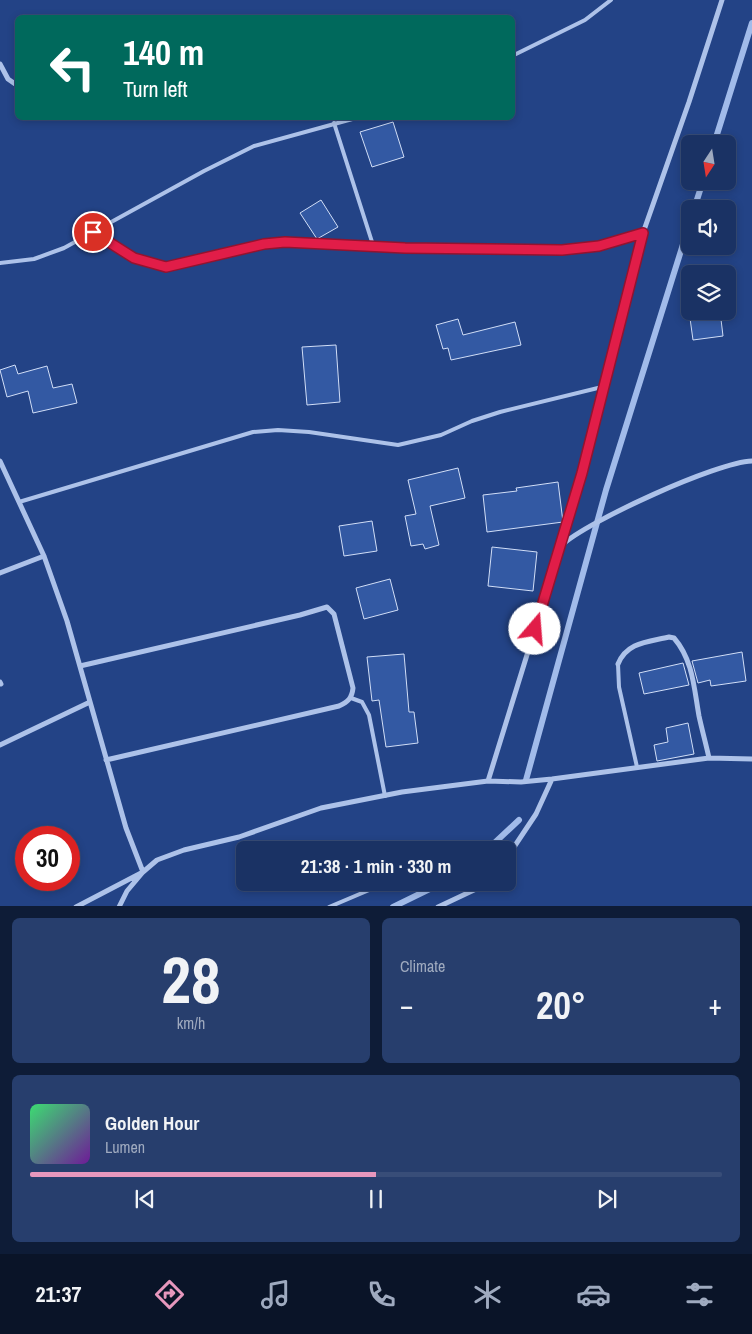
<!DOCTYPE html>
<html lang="en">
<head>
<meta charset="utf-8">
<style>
	:root { --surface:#1a3264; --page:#273e6d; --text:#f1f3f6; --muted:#9faabf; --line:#384d78; --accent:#e797bd }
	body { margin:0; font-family:"Archivo Narrow",sans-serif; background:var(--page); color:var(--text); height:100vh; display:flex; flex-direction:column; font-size:19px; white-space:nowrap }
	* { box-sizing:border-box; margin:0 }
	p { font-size:16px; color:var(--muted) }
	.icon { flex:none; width:28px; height:28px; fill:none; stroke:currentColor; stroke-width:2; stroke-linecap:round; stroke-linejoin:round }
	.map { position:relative; height:906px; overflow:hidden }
	.side { display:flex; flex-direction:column; gap:12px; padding:12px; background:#0e1c37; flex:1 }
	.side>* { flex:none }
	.guide { position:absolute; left:15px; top:15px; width:500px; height:105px; border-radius:8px; box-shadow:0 2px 8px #0003,0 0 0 1px var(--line); background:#00695c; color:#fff; overflow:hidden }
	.needle { width:32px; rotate:192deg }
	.tools { position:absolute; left:681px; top:135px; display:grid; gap:10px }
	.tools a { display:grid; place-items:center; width:55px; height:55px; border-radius:8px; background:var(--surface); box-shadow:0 2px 8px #0003,0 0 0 1px var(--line); font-size:25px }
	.speed { position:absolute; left:15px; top:826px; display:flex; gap:10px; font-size:25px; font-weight:700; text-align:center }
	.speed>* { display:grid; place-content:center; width:65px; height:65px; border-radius:50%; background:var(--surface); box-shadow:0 2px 8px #0003,0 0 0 1px var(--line); line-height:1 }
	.speed .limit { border:8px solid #d22; background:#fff; color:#111 }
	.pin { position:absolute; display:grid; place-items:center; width:42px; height:42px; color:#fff; margin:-21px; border:2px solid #fff; border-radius:50%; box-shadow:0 1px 5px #0007 }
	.me { position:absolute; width:55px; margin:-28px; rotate:18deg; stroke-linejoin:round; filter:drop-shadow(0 0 4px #0008) }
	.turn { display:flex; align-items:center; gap:18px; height:105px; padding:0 25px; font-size:22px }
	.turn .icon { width:65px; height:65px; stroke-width:2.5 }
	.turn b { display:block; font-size:35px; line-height:42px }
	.big { font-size:38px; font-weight:700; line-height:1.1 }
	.side .widget { flex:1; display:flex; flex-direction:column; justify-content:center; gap:8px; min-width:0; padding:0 18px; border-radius:8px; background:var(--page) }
	.side .dial { align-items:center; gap:0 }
	.dial b { font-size:65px; line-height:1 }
	.song { display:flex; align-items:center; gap:15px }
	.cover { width:60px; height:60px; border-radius:8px; background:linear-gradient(135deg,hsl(140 70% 55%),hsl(280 70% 35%)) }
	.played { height:5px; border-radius:2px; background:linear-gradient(90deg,var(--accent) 50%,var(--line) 50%) }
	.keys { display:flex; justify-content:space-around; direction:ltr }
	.heat { display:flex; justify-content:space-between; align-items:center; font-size:28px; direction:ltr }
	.side .tiles { flex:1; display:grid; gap:12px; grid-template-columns:1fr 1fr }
	.widget:last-child { grid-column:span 2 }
	.trip { position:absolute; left:236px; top:841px; width:280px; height:50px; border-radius:8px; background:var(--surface); box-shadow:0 2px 8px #0003,0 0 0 1px var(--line); font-weight:700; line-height:50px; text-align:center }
	.menu { display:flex; height:80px; justify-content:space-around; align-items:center; background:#0a1428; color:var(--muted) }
	.menu .icon { width:35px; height:35px }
	.menu .on { color:var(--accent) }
	.menu b { font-size:22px; color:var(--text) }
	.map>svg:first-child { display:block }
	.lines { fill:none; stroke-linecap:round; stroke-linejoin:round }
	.stream { stroke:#a1bbea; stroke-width:6 }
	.building { fill:#3359a3; stroke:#d1def7 }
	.lane { stroke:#adc2e9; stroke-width:4 }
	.street { stroke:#adc2e9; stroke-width:5 }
	.route-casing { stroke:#92132f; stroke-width:12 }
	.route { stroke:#e11d48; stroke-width:9 }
</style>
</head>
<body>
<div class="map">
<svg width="752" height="907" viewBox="0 0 752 907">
	<rect width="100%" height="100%" fill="#234386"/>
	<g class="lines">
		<!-- stream -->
		<path class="stream" d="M714,144l38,-121
			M694,209l9,-28
			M526,780l80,-290 84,-268
			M487,850l32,-30
			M393,907l51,-25"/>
	</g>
	<!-- building -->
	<path class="building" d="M393,122l11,35 -32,10 -12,-35z
		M321,200l17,27 -21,12 -17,-26z
		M689,311h31l3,25 -30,4z
		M458,319l5,16 52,-13 6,23 -70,15 -3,-12 -5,1 -7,-24z
		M336,345l4,57 -33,3 -5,-58z
		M15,365l3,9 29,-8 6,22 19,-4 5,19 -44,10 -5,-22 -21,6 -7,-27z
		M458,468l7,30 -35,8 9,39 -14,4 -2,-5 -12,2 -6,-30 11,-2 -8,-34z
		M558,482l5,40 -76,10 -4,-37 34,-4 -1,-3z
		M372,521l5,30 -33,5 -5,-30z
		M492,547l45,5 -4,39 -45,-5z
		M390,579l8,31 -34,9 -8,-31z
		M742,652l4,29 -35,5 -1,-6 -12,3 -6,-22z
		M404,654l5,58h5l4,31 -32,4 -7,-47 -7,1 -5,-44z
		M683,663l6,22 -45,9 -5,-21z
		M688,723l6,31 -37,7 -3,-16 14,-3 -2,-14z"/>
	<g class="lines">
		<!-- lane -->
		<path class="lane" d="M512,56l73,-36 26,-20
			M334,123l39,122
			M93,232l41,26 32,9 98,-23 21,-3 120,6 157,3 37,-4 44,-13
			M0,263l34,-4 30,-11 140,-77 50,-25 102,-28
			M19,502l234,-70 25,-2 31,2 89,13 43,-10 31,-14 28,-9 106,-26
			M618,664l1,23 18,80
			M351,698l11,4 7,13 16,81
			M329,907l59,-25"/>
		<!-- street -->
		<path class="street" d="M0,64l8,15 10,7
			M0,461l44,95 23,65 59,207 17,44 -16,19 -8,16
			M562,545c26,-24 155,-83 190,-84
			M0,573l44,-17
			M618,664c9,-22 30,-22 51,-27l5,1c19,22 20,50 25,78 3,14 7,28 10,42
			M80,666l220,-51 27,-8 7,7 19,74c-1,10 -5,14 -14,18l-233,54
			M0,682l1,2
			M0,745l90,-43
			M488,781l90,-291 36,-137 29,-120 46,-131 33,-102
			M508,856l28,-42 16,-35
			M76,907l67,-35 14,-12 27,-10 55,-13 82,-29 81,-16 86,-11 33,1 31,-3 157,-21 43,1
			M438,907l36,-17 8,-8"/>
	</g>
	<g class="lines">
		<!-- route casing -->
		<g class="route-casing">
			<path id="route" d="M93,232l41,26 32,9 98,-23 21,-2 120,6 157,2 37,-4 44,-13 -61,240 -47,156"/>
		</g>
		<!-- route -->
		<use href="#route" class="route"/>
	</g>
</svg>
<div class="tools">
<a><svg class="needle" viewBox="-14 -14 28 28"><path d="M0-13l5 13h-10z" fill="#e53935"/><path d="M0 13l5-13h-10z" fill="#9faabf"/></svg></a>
<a><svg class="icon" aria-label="sound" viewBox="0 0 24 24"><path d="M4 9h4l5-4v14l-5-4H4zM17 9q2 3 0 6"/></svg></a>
<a><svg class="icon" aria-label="layers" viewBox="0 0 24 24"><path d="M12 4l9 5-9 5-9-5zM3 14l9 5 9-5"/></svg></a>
</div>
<div class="speed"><div class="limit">30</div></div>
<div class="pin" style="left:93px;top:232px;background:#d93025"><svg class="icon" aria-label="arrive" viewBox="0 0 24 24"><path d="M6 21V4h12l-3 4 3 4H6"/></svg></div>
<svg class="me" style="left:535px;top:629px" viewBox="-20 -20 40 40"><circle r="19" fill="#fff"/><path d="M0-13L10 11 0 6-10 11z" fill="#e11d48"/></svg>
<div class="trip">21:38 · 1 min · 330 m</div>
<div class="guide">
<div class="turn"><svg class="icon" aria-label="left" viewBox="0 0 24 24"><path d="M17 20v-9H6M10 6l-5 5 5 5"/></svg><div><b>140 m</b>Turn left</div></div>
</div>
</div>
<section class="side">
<div class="tiles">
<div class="widget dial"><b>28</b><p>km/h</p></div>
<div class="widget"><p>Climate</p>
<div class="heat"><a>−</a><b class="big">20°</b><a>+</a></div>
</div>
<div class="widget">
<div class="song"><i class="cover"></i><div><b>Golden Hour</b><p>Lumen</p></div></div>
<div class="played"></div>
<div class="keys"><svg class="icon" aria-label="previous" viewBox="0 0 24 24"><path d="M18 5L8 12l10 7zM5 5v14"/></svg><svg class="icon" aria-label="pause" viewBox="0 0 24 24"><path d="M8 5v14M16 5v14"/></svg><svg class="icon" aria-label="next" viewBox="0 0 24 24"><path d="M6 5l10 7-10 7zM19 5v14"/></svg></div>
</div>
</div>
</section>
<nav class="menu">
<b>21:37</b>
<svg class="icon on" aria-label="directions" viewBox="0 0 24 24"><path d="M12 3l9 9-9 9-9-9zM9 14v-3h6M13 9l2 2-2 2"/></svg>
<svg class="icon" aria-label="music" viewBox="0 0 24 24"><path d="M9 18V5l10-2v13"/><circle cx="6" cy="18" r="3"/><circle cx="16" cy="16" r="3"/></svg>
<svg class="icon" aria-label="phone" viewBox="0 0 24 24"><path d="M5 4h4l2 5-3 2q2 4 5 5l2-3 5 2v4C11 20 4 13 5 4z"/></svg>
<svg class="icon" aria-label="climate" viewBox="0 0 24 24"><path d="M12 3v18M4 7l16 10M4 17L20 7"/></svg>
<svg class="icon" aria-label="car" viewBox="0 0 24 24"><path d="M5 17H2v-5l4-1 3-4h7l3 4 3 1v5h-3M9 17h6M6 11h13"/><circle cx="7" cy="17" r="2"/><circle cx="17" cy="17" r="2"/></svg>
<svg class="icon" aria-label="filters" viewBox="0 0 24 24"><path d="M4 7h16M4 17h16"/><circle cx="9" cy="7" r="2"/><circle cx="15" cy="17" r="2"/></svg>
</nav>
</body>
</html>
